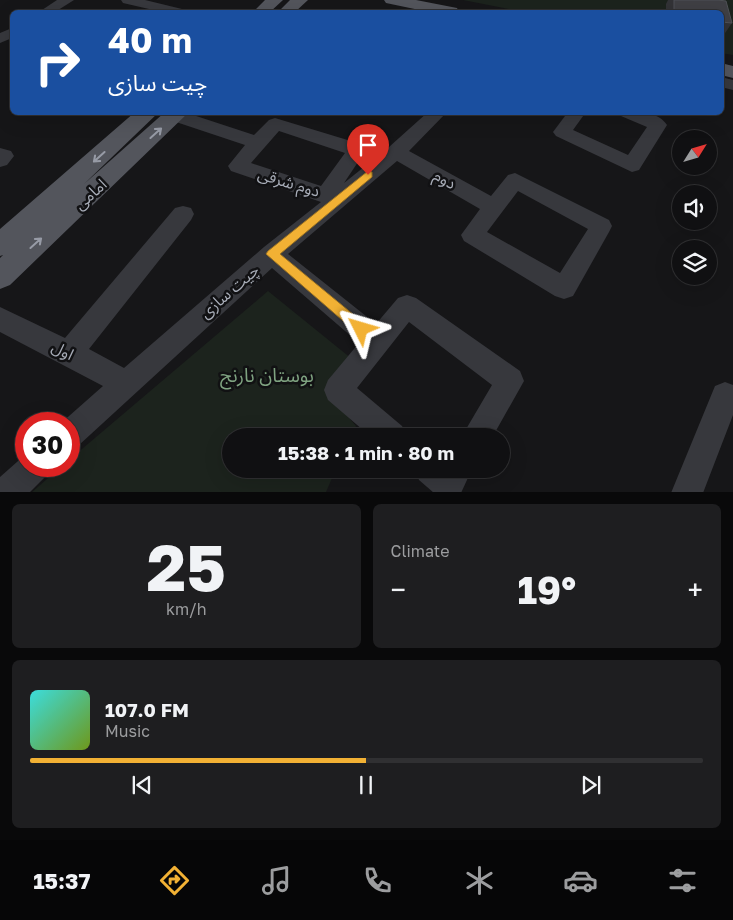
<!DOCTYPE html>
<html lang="en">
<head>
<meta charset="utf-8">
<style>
	:root { --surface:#101012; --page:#1e1e20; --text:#f1f3f6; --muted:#9c9d9f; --line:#303032; --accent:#f2b134 }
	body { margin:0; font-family:"Golos Text","Noto Sans Arabic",sans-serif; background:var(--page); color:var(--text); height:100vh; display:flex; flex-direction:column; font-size:19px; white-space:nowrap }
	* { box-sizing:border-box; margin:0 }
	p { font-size:16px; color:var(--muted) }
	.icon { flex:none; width:28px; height:28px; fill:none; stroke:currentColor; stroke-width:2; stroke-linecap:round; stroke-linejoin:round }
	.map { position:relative; height:492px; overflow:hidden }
	.side { display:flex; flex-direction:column; gap:12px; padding:12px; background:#09090a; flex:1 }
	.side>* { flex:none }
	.top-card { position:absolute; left:10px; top:10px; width:714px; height:105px; border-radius:8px; box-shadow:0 5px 20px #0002,0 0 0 1px var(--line); background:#1a4fa0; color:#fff; overflow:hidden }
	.needle { width:32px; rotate:53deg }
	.tools { position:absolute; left:672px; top:130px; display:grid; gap:10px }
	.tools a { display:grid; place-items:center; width:45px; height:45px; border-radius:50%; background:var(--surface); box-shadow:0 5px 20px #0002,0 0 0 1px var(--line); font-size:25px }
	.speed { position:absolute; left:15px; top:412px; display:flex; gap:10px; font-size:25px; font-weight:700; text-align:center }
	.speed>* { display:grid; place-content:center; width:65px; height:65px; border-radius:50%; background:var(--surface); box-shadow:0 5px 20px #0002,0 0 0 1px var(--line); line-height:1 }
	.speed .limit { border:8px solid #d22; background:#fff; color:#111 }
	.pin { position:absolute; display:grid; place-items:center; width:42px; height:42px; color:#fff; margin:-51px -21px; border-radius:50% 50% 50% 0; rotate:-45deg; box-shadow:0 0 5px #0007 }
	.pin .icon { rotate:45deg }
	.me { position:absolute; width:55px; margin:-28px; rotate:310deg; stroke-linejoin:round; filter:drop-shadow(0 0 4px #0008) }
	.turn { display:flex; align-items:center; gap:18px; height:105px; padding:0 15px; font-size:22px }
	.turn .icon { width:65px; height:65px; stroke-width:2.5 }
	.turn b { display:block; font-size:35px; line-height:42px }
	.big { font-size:38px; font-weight:700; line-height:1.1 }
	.side .card { flex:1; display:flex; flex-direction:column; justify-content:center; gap:8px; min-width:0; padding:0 18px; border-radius:8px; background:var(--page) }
	.side .dial { align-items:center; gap:0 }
	.dial b { font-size:65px; line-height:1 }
	.song { display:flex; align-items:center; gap:15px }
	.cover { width:60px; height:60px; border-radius:8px; background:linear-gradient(135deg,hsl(180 70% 55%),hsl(80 70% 35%)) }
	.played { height:5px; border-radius:2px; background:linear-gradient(90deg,var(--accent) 50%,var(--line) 50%) }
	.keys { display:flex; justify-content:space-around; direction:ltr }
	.heat { display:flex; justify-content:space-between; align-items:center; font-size:28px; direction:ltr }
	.side .tiles { flex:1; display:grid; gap:12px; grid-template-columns:1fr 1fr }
	.card:last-child { grid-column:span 2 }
	.trip { position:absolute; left:222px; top:428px; width:288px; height:50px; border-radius:25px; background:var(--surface); box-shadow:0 5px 20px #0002,0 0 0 1px var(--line); font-weight:700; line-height:50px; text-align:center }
	.menu { display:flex; height:80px; justify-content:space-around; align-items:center; background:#060607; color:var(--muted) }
	.menu .icon { width:35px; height:35px }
	.menu .selected { color:var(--accent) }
	.menu b { font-size:22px; color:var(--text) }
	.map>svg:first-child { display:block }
	.green { fill:#1c231d }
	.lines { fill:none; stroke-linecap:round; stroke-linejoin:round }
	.minor { fill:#37383d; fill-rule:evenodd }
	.major { fill:#53555c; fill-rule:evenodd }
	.wall { fill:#323236 }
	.building { fill:#3f3f44; stroke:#4f5156 }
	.oneway { stroke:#979ba6 }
	.route { fill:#f2b134; stroke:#9d7322 }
	.labels { text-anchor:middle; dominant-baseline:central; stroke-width:5; stroke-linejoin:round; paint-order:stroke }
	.street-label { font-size:16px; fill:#a8adb8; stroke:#111113 }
	.near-park-label { font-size:19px; fill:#7fa381; stroke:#111113 }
</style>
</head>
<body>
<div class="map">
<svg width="733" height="493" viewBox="0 0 733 493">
	<rect width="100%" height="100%" fill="#161618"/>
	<!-- green -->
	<path class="green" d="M463,0h270v55l-12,-2v-41h-197z
		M268,291l84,68 -25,33 29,34 -5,10h-120v33h105l-10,23 -295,1 31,-27h7v-6z"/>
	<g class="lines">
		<!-- minor -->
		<path class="minor" d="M57,0h17l-19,12h-16z
			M121,0h24l37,9 2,3h-22l-39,-9z
			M12,28v10l-12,5v-10z
			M721,77l12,3v10l-12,-3z
			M169,112h15l70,23 15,-15 6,-2 89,27 2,5 -22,33 45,-36 39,-35h19l-38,39 82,45 17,-21 7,-2 94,47 3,6 -3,6 -36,64 -9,3 -9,-3 -91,-55 -3,-6 19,-26 -83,-48 -109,93 88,70 22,-26 9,-3 9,3 104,73 4,10 -31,55h-31l30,-51 -83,-63 -52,66 45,38 5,10h-37l-42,-36 -4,-10 4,-10 31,-37 -87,-75 -193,177 -10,5v-26h-9l43,-38 -103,-54v-25l65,31 110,-130 8,-2 8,2 3,6 -3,6 -102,129 35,19 140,-121 57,-45 -90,-31 -3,-5 17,-21 -75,-25 -3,-4zM279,131l66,22 -24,33 -70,-23zM518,191l70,38 -28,44 -73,-41z
			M568,112h18l-13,18 55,25 19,-28 -26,-11 -2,-4c15,0 39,-2 48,13l-28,45 -7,2 -76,-36 -3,-4z
			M0,148l11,3 3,5 -7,9 -7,2z
			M725,382l8,3v30l-30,78h-32l44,-107z
			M26,454v12h23l-4,11 -16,16h-29v-16z
			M415,469h57l-11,24h-27l-15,-13z"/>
		<!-- major -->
		<path class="major" d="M265,0h18l-13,12h-17z
			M290,0h18l-13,12h-17z
			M384,0h32l41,8 2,4h-30l-43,-9z
			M721,63l12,3v12l-12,-3z
			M135,112h24l-75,72 81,-72h24l-179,173 -10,4v-31l3,-3 -3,1v-27z"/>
	</g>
	<!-- wall -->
	<path class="wall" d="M668,0h50l14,23 -9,13h-2v-24h-55v-8z"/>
	<!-- building -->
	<path class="building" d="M674,0h44l8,1 6,22 -11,-1v-10h-44l-3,-2z"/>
	<!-- one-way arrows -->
	<defs><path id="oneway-shaft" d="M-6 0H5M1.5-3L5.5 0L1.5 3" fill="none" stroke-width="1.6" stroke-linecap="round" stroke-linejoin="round" transform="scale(1.25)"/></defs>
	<g class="oneway">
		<use href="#oneway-shaft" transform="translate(156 133) rotate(-42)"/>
		<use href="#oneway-shaft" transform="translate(99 157) rotate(138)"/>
		<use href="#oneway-shaft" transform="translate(36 243) rotate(-42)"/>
	</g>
	<!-- route -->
	<path class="route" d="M368,171l4,1v5l-92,77 86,71 2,4 -2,4 -5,2 -4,-2 -91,-79 2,-3z"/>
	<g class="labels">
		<!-- street labels -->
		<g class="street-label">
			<text transform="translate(445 179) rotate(29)">دوم</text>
			<text transform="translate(289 182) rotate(17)">دوم شرقی</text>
			<text transform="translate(90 194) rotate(-42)">امامی</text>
			<text transform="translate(229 291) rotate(-41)">چیت سازی</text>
			<text transform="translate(63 350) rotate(27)">اول</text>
		</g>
		<!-- near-park labels -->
		<g class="near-park-label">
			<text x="267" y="374">بوستان نارنج</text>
		</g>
	</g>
</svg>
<div class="tools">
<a><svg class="needle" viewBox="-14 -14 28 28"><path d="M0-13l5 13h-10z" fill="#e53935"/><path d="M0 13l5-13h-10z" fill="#9c9d9f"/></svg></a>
<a><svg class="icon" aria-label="sound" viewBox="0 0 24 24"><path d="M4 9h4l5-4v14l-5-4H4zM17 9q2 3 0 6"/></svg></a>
<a><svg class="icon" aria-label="layers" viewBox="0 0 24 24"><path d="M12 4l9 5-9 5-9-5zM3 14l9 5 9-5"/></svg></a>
</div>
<div class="speed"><div class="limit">30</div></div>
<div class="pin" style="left:368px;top:175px;background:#d93025"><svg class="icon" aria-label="arrive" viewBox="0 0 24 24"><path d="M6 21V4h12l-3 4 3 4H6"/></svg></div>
<svg class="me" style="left:361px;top:329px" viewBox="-20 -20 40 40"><path d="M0-17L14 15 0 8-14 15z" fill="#f2b134" stroke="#fff" stroke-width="4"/></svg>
<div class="trip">15:38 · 1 min · 80 m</div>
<div class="top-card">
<div class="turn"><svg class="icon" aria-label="right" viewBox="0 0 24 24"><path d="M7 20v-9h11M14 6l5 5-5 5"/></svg><div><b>40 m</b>چیت سازی</div></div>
</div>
</div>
<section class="side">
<div class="tiles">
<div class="card dial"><b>25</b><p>km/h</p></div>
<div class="card"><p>Climate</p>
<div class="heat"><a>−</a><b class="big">19°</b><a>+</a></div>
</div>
<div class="card">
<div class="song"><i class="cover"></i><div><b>107.0 FM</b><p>Music</p></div></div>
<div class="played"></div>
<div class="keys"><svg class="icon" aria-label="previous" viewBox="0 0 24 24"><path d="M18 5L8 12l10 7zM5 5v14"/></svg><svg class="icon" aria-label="pause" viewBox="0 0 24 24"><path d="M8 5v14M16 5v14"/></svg><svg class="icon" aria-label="next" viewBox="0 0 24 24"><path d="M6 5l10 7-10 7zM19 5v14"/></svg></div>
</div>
</div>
</section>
<nav class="menu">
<b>15:37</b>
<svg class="icon selected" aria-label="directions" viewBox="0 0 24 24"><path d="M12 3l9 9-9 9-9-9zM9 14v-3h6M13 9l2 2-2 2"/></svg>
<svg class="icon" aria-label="music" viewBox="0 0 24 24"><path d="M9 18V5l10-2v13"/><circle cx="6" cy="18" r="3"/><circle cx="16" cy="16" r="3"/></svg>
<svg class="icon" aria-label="phone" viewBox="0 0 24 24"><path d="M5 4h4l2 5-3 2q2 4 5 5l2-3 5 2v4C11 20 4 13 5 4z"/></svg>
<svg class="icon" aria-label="climate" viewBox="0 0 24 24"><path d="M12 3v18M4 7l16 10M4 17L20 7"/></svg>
<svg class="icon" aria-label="car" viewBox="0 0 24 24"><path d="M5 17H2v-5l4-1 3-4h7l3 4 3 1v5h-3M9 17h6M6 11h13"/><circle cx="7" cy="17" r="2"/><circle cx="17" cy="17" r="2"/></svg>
<svg class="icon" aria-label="filters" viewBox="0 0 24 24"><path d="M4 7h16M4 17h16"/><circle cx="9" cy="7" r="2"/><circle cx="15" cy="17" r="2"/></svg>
</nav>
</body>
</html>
